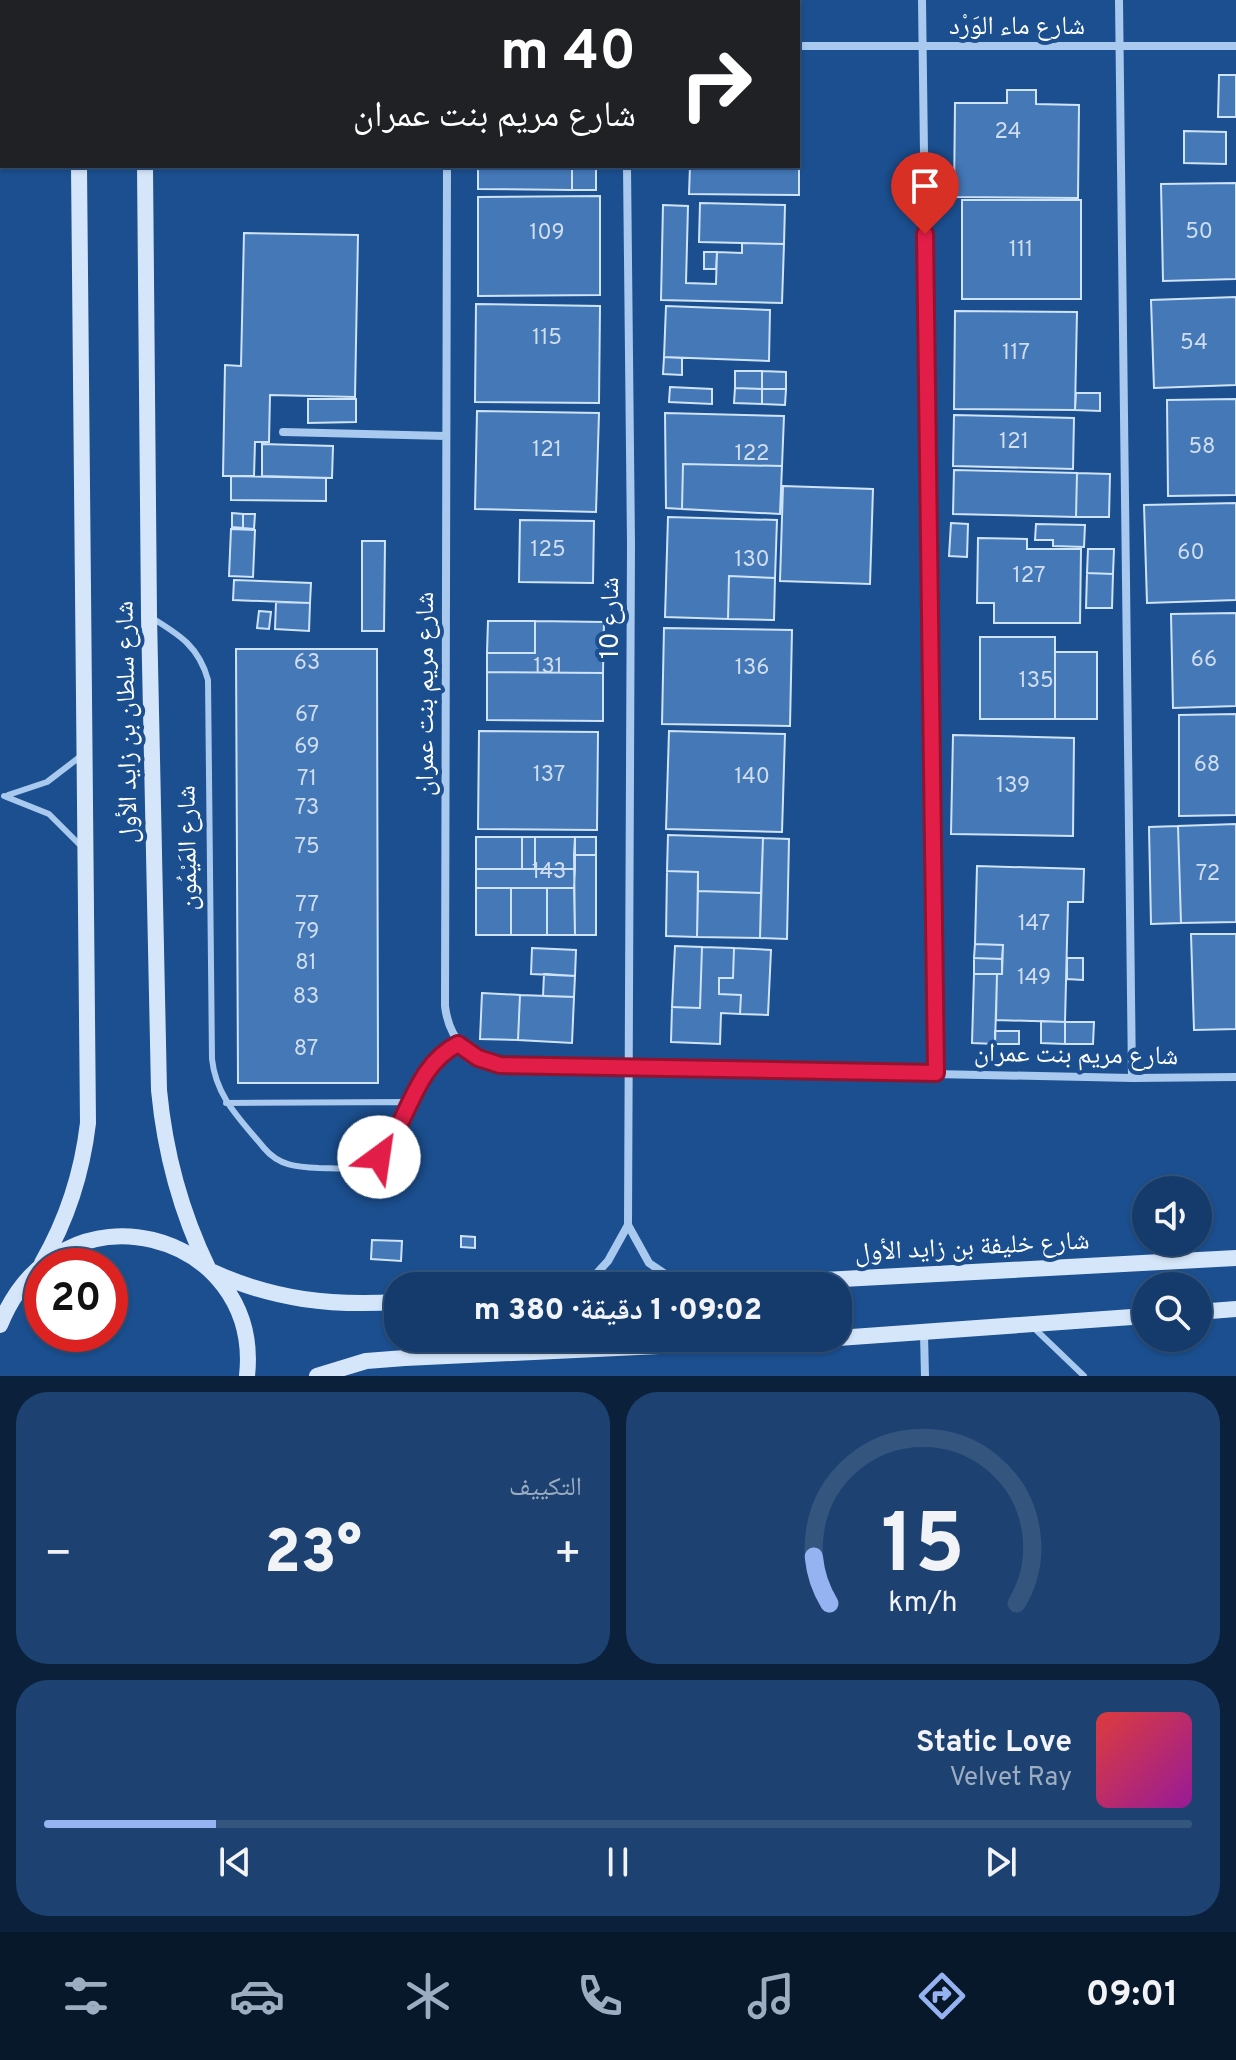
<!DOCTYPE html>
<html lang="ar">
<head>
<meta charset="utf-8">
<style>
	:root { --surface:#143b6b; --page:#1d4271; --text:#f1f3f6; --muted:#9dadc1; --line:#33557e; --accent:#95b2f1 }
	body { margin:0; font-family:Overpass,"Noto Naskh Arabic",sans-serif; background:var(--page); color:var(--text); direction:rtl; height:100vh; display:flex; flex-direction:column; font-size:30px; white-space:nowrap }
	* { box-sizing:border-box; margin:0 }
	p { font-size:26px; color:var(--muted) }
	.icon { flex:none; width:44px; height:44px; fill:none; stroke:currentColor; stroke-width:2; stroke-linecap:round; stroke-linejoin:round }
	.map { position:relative; height:1376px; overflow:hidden; direction:ltr }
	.panel { display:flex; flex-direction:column; gap:16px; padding:16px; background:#0b203b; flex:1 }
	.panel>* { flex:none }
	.top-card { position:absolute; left:0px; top:0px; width:800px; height:168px; box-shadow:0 2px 6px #0004,0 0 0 2px var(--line); direction:rtl; background:#202124; color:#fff; overflow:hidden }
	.buttons { position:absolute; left:1132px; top:1176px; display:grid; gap:16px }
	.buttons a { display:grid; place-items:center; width:80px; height:80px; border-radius:50%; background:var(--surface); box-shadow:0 2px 6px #0004,0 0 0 2px var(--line); font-size:40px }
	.speed { position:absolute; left:24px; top:1248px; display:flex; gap:16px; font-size:40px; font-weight:700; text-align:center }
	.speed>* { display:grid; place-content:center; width:104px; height:104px; border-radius:50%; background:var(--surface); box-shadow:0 2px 6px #0004,0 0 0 2px var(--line); line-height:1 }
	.speed .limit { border:12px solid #d22; background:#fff; color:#111 }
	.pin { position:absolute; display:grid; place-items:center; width:68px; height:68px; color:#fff; margin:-82px -34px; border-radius:50% 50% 50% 0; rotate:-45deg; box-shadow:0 0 8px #0007 }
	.pin .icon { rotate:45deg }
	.me { position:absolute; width:88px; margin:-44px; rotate:31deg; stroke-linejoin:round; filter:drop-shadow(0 0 6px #0008) }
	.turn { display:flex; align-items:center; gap:28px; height:168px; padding:0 32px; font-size:36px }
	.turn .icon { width:104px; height:104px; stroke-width:2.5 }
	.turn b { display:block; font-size:56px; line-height:68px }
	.big { font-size:60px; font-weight:800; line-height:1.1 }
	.panel .widget { flex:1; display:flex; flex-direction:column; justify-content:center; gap:12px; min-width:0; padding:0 28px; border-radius:32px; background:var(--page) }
	.panel .dial { align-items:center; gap:0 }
	.dial svg { height:208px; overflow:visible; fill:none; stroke:var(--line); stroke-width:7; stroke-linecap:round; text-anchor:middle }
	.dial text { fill:var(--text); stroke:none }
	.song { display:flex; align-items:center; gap:24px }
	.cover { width:96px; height:96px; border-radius:12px; background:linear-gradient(135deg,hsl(0 70% 55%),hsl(300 70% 35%)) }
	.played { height:8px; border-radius:4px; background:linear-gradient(90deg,var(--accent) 15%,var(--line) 15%) }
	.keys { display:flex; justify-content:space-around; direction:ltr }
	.heat { display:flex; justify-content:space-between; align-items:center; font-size:44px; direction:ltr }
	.panel .tiles { flex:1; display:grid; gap:16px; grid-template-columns:1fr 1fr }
	.widget:last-child { grid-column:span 2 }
	.trip { position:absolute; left:384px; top:1272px; width:468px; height:80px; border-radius:32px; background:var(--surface); box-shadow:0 2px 6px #0004,0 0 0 2px var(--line); font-weight:800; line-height:80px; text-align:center; direction:rtl }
	.tabs { display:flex; height:128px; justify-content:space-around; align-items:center; background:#08182b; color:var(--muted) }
	.tabs .icon { width:56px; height:56px }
	.tabs .current { color:var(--accent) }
	.tabs b { font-size:36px; color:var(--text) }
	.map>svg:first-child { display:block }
	.building { fill:#4478b7; stroke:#cfe3fa; stroke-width:2 }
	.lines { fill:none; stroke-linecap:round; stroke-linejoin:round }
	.service { stroke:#a9c9ee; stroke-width:6 }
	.minor { stroke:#a9c9ee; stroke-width:8 }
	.secondary { stroke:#d6e6fa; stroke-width:16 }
	.route-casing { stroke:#92132f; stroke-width:20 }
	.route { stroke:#e11d48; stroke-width:14 }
	.labels { text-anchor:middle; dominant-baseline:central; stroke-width:8; stroke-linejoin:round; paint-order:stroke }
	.number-label { font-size:22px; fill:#d0dded }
	.street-label { font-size:26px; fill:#fff; stroke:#1b4f8f }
</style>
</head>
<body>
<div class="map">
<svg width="1236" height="1376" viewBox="0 0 1236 1376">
	<rect width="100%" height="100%" fill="#1b4f8f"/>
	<!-- building -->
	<path class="building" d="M1219,75h17v42h-18z
		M1007,90h29v14l43,1 -1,93 -124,-1 1,-94h52z
		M1184,131l42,1v32l-42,-1z
		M799,156v39l-110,-1 1,-28h108z
		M478,166h94v24l-94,-1z
		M572,166h24v24h-24z
		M1236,183v96l-73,2 -2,-97z
		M600,196v99l-122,1v-99z
		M962,200h119v99h-119z
		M700,203l85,2 -1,39 -85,-2z
		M663,205l25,1 -2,77 30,1 1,-32 25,1v-10l42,1 -2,59 -121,-3z
		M244,233l114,2 -3,162 -85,-2 -1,47h-14l-1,34h-31l2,-111 16,1z
		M704,252h13l-1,17h-12z
		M1236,297v88l-82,3 -3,-88z
		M476,304l124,2 -1,97 -124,-1z
		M666,306l104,4 -1,51 -105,-4z
		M955,311l122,1 -2,98 -121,-1z
		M664,357l18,1v17l-19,-1z
		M735,371h27v18l-27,-1z
		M762,371l24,1v17h-24z
		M670,387l42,2v15l-43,-2z
		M735,388l27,1v15l-28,-1z
		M762,389h24l-1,16 -23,-1z
		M1076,393h24v18l-25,-1z
		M308,399h48v23l-48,1z
		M1236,399v96l-68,1 -1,-96z
		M477,411l122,2 -3,99 -121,-3z
		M665,413l119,3 -2,50 -99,-2 -1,45 -16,-1z
		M954,415l120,3 -1,51 -120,-3z
		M262,444l71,2 -1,32 -70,-2z
		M683,464l99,2 -2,48 -98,-5z
		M954,470l123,3 -1,44 -123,-3z
		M1077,473l33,1 -1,43h-33z
		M231,476l95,2v23l-95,-1z
		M783,486l90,3 -3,95 -90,-3z
		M1236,503v97l-89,3 -3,-98z
		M232,513l11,1v14l-11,-1z
		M243,514h12l-1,15 -11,-1z
		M668,517l109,3 -2,58 -46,-2 -1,43 -63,-2z
		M520,520l74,1 -1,62 -74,-1z
		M951,523l17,1 -1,33 -18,-1z
		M1036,524l49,1 -1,22 -31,-1v-6h-18z
		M231,529l24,1 -2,47 -24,-1z
		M978,538l49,1v10h54l-1,74h-86v-20h-17z
		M362,541h23l-1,90h-22z
		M1088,549h26l-1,25 -26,-1z
		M1087,573l26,1 -1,34h-26z
		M729,576l46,2 -1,42 -46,-1z
		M234,580l77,3 -1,20 -77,-3z
		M276,602l34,1 -1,28 -34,-2z
		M259,611l12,1 -2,17 -12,-1z
		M1236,613v93l-63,2 -2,-94z
		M488,621h47v32h-48z
		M535,621l69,1 -1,51 -116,-1v-19h48z
		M664,628l128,2 -2,96 -128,-2z
		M980,637h75v82h-75z
		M236,649h141l1,434h-140z
		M1055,652h42v67h-42z
		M487,672l116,1v48l-116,-1z
		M1236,714v101l-57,1v-101z
		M479,731l119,1 -1,98 -119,-1z
		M669,731l116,3 -3,98 -116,-3z
		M953,735l121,3 -1,98 -122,-2z
		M1236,824v98l-55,1 -3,-97z
		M1178,826l3,97 -30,1 -2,-97z
		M668,835l95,3 -2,55 -63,-2v-19l-31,-1z
		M476,837h46v32h-46z
		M522,837h13v32h-13z
		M535,837h40v32h-40z
		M575,837h21v18h-22z
		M763,838l26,1 -2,100 -27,-1z
		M574,855h22v80h-21z
		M977,866l107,3 -1,33h-15l-3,120 -69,-2 1,-46h5l1,-29 -28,-1z
		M476,869h99l-1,19h-98z
		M667,871l31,1 -1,65 -31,-1z
		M476,888h35v47h-35z
		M511,888h36v47h-36z
		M547,888h27l1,47h-28z
		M698,891l63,2 -1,45 -63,-1z
		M1191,934h45v95l-42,1z
		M975,944l28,1 -1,14 -28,-1z
		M675,946l27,1 -2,61 -28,-1z
		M702,947l32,1 -1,30h-14v16l22,1 -1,19 -19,-1 -1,31 -49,-2 1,-35 28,1z
		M532,948l44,2 -1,26 -44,-2z
		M734,948l37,2 -3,65 -28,-1 1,-19 -22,-1v-16h14z
		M974,958l28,1v15h-28z
		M1067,958h16v22l-16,-1z
		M544,974l31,2 -1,21 -31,-1z
		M974,974h23l-2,70 -23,-1z
		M482,993l38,2 -2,45 -38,-1z
		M520,995l54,2 -2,46 -54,-3z
		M1041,1021l24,1v22l-24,-1z
		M1065,1022h29l-1,22h-28z
		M995,1031h24v13h-24z
		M461,1236l14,1v11l-14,-1z
		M372,1240l30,1 -1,20 -30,-2z"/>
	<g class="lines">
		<!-- service -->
		<path class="service" d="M152,618c28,17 47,29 56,62l4,379c4,38 28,60 52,89 15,18 33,19 55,20 15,0 34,3 49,-4 39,-19 39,-94 90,-120
			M8,795l39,-13 34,-26
			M4,796l45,18 33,33
			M226,1103l182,-1
			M1034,1328l50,48"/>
		<!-- minor -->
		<path class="minor" d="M447,0v2
			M922,0l14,1073
			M1119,0l13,1078
			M634,2l1,-2
			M798,46h438
			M447,166l-2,840c4,33 22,52 55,59l632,13 104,-1
			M627,166l4,378 -3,681 21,38 34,23
			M283,432l163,4
			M585,1286l23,-25 20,-36
			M924,1334l1,42"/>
		<!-- secondary -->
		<path class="secondary" d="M77,0l1,2
			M145,0v2
			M145,166l4,450 10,474c6,64 21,120 49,178
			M42,1263c26,-45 40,-89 46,-140l-9,-957
			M213,1272c61,28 118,34 185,30
			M711,1286l525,-28
			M1198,1312l38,-3
			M0,1325c61,-150 263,-94 247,51
			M838,1338l308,-22
			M317,1376l49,-15 39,-3 423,-20"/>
	</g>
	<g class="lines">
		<!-- route casing -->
		<g class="route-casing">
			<path id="route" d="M379,1157c31,-36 34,-90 79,-113l20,14 22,7 436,8 -11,-839"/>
		</g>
		<!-- route -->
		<use href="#route" class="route"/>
	</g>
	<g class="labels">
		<!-- number labels -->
		<g class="number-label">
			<text x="1008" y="132">24</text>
			<text x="1199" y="232">50</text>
			<text x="547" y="233">109</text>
			<text x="1021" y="250">111</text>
			<text x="547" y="338">115</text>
			<text x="1194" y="343">54</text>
			<text x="1016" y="353">117</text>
			<text x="1014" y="442">121</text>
			<text x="1202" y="447">58</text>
			<text x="547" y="450">121</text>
			<text x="752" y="454">122</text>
			<text x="548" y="550">125</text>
			<text x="1191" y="553">60</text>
			<text x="752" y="560">130</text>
			<text x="1029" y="576">127</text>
			<text x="1204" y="660">66</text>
			<text x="307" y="663">63</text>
			<text x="548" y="667">131</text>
			<text x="752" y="668">136</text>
			<text x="1036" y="681">135</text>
			<text x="307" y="715">67</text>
			<text x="307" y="747">69</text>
			<text x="1207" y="765">68</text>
			<text x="549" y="775">137</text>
			<text x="752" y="777">140</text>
			<text x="307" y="779">71</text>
			<text x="1013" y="786">139</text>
			<text x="307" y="808">73</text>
			<text x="307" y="847">75</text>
			<text x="549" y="872">143</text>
			<text x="1208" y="874">72</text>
			<text x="307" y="905">77</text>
			<text x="1034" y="924">147</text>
			<text x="307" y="932">79</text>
			<text x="306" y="963">81</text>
			<text x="1034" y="978">149</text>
			<text x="306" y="997">83</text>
			<text x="306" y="1049">87</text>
		</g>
		<!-- street labels -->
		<g class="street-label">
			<text x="1017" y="27">شارع ماء الوَرْد</text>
			<text transform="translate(611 618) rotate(-90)">شارع 10</text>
			<text transform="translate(426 694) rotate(-90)">شارع مريم بنت عمران</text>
			<text transform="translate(128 722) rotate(-91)">شارع سلطان بن زايد الأول</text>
			<text transform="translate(189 848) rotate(-91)">شارع المَيْمُون</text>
			<text transform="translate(1076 1056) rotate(1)">شارع مريم بنت عمران</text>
			<text transform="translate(972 1248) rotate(-3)">شارع خليفة بن زايد الأول</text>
		</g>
	</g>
</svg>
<div class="buttons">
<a><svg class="icon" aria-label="sound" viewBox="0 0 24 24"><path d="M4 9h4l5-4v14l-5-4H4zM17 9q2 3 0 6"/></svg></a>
<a><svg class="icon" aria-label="search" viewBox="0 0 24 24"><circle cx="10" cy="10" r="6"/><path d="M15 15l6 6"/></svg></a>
</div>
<div class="speed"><div class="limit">20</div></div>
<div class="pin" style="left:925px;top:234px;background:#d93025"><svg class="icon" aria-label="arrive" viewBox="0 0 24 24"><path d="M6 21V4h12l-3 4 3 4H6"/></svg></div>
<svg class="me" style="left:379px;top:1157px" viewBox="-20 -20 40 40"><circle r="19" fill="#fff"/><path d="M0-13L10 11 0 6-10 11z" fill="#e11d48"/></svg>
<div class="trip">09:02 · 1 دقيقة · 380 m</div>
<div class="top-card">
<div class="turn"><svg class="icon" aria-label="right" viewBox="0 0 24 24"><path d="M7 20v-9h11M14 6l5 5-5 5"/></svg><div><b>40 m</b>شارع مريم بنت عمران</div></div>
</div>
</div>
<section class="panel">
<div class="tiles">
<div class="widget dial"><svg viewBox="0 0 100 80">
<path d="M14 69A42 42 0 1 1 86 69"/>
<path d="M14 69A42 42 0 0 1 8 51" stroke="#95b2f1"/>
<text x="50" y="56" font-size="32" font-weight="700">15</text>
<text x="50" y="72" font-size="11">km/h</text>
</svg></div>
<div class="widget"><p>التكييف</p>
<div class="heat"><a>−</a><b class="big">23°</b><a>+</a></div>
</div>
<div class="widget">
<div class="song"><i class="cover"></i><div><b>Static Love</b><p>Velvet Ray</p></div></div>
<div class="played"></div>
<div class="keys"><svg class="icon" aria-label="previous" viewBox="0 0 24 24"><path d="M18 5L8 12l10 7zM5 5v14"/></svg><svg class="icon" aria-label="pause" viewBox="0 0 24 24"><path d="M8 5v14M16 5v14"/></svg><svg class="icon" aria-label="next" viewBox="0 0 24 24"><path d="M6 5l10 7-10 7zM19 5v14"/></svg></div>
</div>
</div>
</section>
<nav class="tabs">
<b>09:01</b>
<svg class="icon current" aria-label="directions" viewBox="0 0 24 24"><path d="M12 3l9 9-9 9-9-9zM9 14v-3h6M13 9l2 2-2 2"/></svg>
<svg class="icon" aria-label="music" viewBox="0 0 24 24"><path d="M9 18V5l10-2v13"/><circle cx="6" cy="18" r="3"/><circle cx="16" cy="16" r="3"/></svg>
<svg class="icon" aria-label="phone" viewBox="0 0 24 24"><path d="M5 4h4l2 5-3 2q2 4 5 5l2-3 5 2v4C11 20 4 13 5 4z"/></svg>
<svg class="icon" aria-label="climate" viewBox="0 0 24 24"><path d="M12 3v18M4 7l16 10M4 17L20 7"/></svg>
<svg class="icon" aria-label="car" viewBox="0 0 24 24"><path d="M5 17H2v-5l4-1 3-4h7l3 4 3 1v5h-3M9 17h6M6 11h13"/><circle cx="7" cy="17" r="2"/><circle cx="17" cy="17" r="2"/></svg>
<svg class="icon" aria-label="filters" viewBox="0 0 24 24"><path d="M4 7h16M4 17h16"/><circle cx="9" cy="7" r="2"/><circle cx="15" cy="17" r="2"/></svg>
</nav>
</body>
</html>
